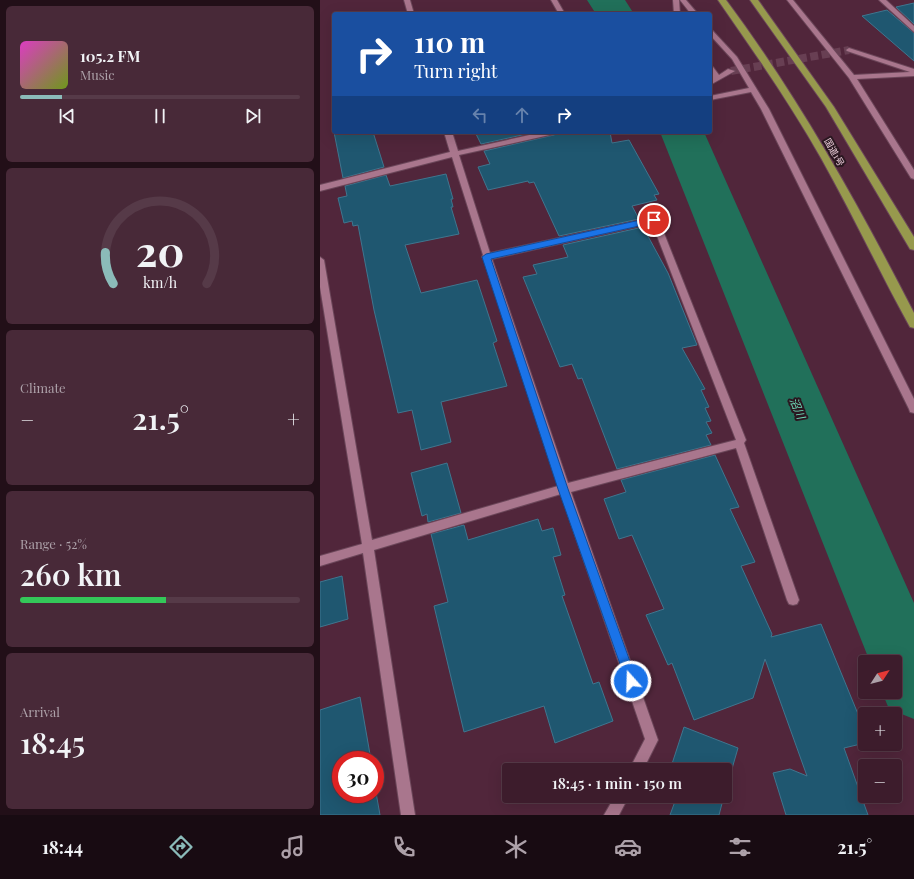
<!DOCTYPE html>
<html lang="en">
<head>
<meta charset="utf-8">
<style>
	:root { --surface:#3d1c2c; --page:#482938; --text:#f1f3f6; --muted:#ada1a9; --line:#563a48; --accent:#8bbbb9 }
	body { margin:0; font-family:"Playfair Display","Noto Sans JP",serif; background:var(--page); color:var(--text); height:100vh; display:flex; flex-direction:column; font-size:15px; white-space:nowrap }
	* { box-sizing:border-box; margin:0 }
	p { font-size:13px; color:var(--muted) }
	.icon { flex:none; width:22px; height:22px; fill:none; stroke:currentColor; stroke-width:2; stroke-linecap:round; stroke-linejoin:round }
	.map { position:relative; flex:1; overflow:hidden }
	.side { display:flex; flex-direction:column; gap:6px; padding:6px; background:#220f18; width:320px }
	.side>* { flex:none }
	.top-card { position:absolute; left:12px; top:12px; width:380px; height:122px; border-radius:4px; box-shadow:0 4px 16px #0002,0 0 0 1px var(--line); background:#1a4fa0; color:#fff; overflow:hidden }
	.needle { width:26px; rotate:54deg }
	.controls { position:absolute; left:538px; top:655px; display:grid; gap:8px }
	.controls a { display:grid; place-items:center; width:44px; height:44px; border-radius:4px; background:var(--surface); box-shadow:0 4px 16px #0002,0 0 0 1px var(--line); font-size:20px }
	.speed { position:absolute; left:12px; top:751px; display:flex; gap:8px; font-size:20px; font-weight:700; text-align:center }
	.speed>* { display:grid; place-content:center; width:52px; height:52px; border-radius:50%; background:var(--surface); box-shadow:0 4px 16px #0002,0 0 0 1px var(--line); line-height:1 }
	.speed .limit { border:6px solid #d22; background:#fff; color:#111 }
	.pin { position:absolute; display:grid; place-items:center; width:34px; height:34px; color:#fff; margin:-17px; border:2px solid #fff; border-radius:50%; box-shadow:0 1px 4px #0007 }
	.me { position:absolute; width:44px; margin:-22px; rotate:340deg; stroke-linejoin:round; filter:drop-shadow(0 0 3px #0008) }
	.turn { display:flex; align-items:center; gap:14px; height:84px; padding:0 16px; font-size:18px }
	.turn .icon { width:52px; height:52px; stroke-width:2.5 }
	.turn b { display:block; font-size:28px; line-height:34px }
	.lanes { display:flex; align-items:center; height:38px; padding:0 16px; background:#0003; justify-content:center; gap:20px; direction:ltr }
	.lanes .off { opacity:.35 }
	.big { font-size:30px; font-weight:600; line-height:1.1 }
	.side .widget { flex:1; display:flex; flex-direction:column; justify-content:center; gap:6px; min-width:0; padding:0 14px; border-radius:6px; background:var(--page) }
	.side .dial { align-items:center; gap:0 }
	.dial svg { height:104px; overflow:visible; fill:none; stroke:var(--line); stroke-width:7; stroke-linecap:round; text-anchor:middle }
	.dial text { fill:var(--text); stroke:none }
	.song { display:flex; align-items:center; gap:12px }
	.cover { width:48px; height:48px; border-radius:6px; background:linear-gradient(135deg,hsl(310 70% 55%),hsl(80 70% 35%)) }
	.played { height:4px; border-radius:2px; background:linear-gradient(90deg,var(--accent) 15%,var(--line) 15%) }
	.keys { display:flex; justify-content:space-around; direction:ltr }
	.heat { display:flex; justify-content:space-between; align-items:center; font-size:22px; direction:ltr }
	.charge { height:6px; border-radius:3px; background:linear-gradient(90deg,#34c759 52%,var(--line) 0) }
	.trip { position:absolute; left:182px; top:763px; width:230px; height:40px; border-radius:4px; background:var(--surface); box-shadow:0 4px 16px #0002,0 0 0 1px var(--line); font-weight:600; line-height:40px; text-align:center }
	.tab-bar { display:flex; height:64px; justify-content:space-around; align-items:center; background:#180b12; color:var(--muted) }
	.tab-bar .icon { width:28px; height:28px }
	.tab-bar .active { color:var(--accent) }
	.tab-bar b { font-size:18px; color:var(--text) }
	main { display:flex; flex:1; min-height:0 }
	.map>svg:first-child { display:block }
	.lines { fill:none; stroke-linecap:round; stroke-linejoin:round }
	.river { fill:#21705a; fill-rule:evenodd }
	.building { fill:#1f5770; stroke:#3f768f }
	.minor-tunnel { stroke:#683f53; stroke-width:8; stroke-dasharray:8 3.5; stroke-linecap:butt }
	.minor-casing { stroke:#6b4659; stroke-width:2 }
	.highway-casing { stroke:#6b4659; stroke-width:2 }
	.minor { fill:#a9768d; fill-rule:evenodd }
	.highway { fill:#97994d; fill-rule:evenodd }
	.route { fill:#1a73e8; stroke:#114b97 }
	.labels { text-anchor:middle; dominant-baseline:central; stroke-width:4; stroke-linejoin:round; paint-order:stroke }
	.far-street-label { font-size:9px; fill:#eacdd9; stroke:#2a1720 }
	.water-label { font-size:11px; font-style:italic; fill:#6fddba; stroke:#2a1720 }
</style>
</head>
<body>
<main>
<section class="side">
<div class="widget">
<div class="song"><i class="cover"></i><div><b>105.2 FM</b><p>Music</p></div></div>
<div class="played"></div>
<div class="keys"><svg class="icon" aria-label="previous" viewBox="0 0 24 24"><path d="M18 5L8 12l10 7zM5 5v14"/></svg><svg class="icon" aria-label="pause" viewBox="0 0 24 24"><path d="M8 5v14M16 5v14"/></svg><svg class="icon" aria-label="next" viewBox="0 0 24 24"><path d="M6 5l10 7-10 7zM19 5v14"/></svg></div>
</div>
<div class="widget dial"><svg viewBox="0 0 100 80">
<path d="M14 69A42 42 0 1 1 86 69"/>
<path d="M14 69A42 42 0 0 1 8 45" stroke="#8bbbb9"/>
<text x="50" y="56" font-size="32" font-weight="700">20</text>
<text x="50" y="72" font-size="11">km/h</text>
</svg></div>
<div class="widget"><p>Climate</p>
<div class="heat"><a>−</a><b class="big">21.5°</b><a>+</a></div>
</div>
<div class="widget"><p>Range · 52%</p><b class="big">260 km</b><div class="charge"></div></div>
<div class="widget"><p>Arrival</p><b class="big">18:45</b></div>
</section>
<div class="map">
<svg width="594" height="815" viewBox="0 0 594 815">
	<rect width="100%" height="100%" fill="#51263b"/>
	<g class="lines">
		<!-- river -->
		<path class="river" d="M267,0h38l9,14h-38z
			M340,132h44l210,471v116l-25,-10 -7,-17h13v-30h-25z"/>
	</g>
	<!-- building -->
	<path class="building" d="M594,3v21l-18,-17z
		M567,10l27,23v28l-52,-45z
		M14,132h39l11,35 -41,11z
		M155,132h61l-55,12z
		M239,132h51l2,11 17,-3 30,54 -5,1 3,5 -25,6 7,13 -80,17 -25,-54 -5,1 -1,-2 -40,9 -10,-23 12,-3 -6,-13 70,-16z
		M126,174l7,25h-2l2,8h-2l8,27 -54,11 16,48 56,-13 20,61 -4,2 14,43 -66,16 10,40 -30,8 -9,-40 -14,3 -24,-103 -16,-85 -5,1 -1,-5 -8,2 -6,-25 9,-2 -2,-10 41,-11 4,11z
		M323,227l25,46 29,72 -15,3 23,41 -4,1 8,17 -4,1 6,13 -5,1 6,11 -6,2 5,10 -94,24 -35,-91 -4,1 -6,-15 -12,3 -37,-90 14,-3 -4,-9 35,-8 -5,-12z
		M395,455l24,52 -9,2 25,53 -14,4 31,68 -1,3 50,-13 44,107v12l-21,5 24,67h-82l-13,-42 17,-4 17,7 -42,-117 -12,39 -59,22 -22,-57 -4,2 -22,-50 18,-6 -32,-74 -13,4 -15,-40 22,-7 -5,-12z
		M127,463l14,50 -33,9 -1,-8 -5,2 -11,-43z
		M218,519l4,12 11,-3 8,27 -8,2 12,38 -3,1 31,88 6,-2 14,39 -58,22 -11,-37 -80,26 -30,-126 14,-4 -17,-68 33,-9 4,15z
		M22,576l6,43 -28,8v-45z
		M40,697l11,63h-30v34h34v-7l5,28h-60v-105z
		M364,727l54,21 -13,45v-23h-55z
		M357,796h47l-5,19h-49z"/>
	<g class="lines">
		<!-- minor-tunnel -->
		<path class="minor-tunnel" d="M411,71l118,-21"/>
		<!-- minor casing -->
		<g class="minor-casing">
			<path id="minor" d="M84,0h6l4,14h-6z
				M231,0h6l8,14h-6z
				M353,0h6l1,14h-6z
				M360,0h6l12,14h-7z
				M467,0h6l61,75 56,-3 -63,-21 -1,-1 3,-2 65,21v7l-57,3 57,91v9l-3,-1 -62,-100z
				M559,0h7l28,26v6z
				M390,29l2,1 25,27 32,52 145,290v14l-4,-1 -1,-3 -148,-300 -10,-17 -41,8v-4l39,-8 -17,-29 -22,-24z
				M390,67h3l6,8 9,-6 7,2 -25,14v-5l3,-2 -3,-4z
				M124,132h8l6,19 85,-19h15l-4,2 -95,21 31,98 165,-36 3,1 88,222 -2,3 55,157 -2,4 -4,1 -4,-1 -2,-4 -51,-152 -165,44 87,248 -15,30h-14l16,-31 -84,-245 -187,56 41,265h-14l-38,-262 -43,13v-10l42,-12 -42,-257v-30l4,3 48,280 186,-54 -74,-227 -2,-2 1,-2 -31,-98 -132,34v-6l130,-33zM332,223l84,217 -168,43 -76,-224z
				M295,796h14l-10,19h-15z"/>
		</g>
		<!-- highway casing -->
		<g class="highway-casing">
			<path id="highway" d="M398,0h8c73,98 132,204 188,313v15l-4,-1c-31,-56 -58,-114 -89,-169 -31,-55 -67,-106 -103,-158z
				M430,0h8l76,107 80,130v13l-4,-1 -84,-142z"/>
		</g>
		<!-- minor -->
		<use href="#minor" class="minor"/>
		<!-- highway -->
		<use href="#highway" class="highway"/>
	</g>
	<!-- route -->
	<path class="route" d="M334,217l3,1v4l-166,37 77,230 69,192 -2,4 -4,2 -4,-2 -1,-4 -68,-192 -76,-232 4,-3z"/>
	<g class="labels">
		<!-- far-street labels -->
		<g class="far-street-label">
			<text transform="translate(515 152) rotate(60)">国道1号</text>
		</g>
		<!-- water labels -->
		<g class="water-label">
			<text transform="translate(478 408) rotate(67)">沼川</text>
		</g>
	</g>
</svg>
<div class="controls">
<a><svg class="needle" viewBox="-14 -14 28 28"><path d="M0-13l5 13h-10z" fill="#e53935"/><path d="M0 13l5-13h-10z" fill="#ada1a9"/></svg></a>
<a>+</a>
<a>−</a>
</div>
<div class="speed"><div class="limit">30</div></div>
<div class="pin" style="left:334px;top:220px;background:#d93025"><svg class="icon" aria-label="arrive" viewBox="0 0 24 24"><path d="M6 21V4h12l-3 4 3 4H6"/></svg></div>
<svg class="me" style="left:311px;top:681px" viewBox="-20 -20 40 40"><circle r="17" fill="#1a73e8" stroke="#fff" stroke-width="3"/><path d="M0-11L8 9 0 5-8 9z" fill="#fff"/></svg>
<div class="trip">18:45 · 1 min · 150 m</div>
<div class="top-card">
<div class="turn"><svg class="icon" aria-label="right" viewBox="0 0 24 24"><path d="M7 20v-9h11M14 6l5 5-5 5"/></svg><div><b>110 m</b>Turn right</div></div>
<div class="lanes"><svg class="icon off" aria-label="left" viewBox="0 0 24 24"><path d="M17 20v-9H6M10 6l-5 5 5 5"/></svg><svg class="icon off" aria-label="ahead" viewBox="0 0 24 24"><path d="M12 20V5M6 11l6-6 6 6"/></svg><svg class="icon" aria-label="right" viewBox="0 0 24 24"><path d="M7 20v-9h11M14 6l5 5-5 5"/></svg></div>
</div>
</div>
</main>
<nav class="tab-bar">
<b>18:44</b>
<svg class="icon active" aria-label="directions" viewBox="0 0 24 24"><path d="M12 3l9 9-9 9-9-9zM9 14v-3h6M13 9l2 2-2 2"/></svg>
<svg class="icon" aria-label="music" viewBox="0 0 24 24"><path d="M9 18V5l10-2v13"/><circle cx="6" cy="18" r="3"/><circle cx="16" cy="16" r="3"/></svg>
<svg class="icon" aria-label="phone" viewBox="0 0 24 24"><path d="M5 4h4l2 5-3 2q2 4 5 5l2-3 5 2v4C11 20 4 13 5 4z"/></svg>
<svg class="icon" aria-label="climate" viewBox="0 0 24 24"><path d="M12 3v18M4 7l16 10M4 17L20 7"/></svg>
<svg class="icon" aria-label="car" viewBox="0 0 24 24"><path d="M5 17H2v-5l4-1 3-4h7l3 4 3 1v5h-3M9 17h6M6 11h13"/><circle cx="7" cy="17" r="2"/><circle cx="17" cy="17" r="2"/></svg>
<svg class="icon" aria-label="filters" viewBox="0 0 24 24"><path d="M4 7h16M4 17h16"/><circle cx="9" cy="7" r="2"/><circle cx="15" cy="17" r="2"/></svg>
<b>21.5°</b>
</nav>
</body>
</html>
